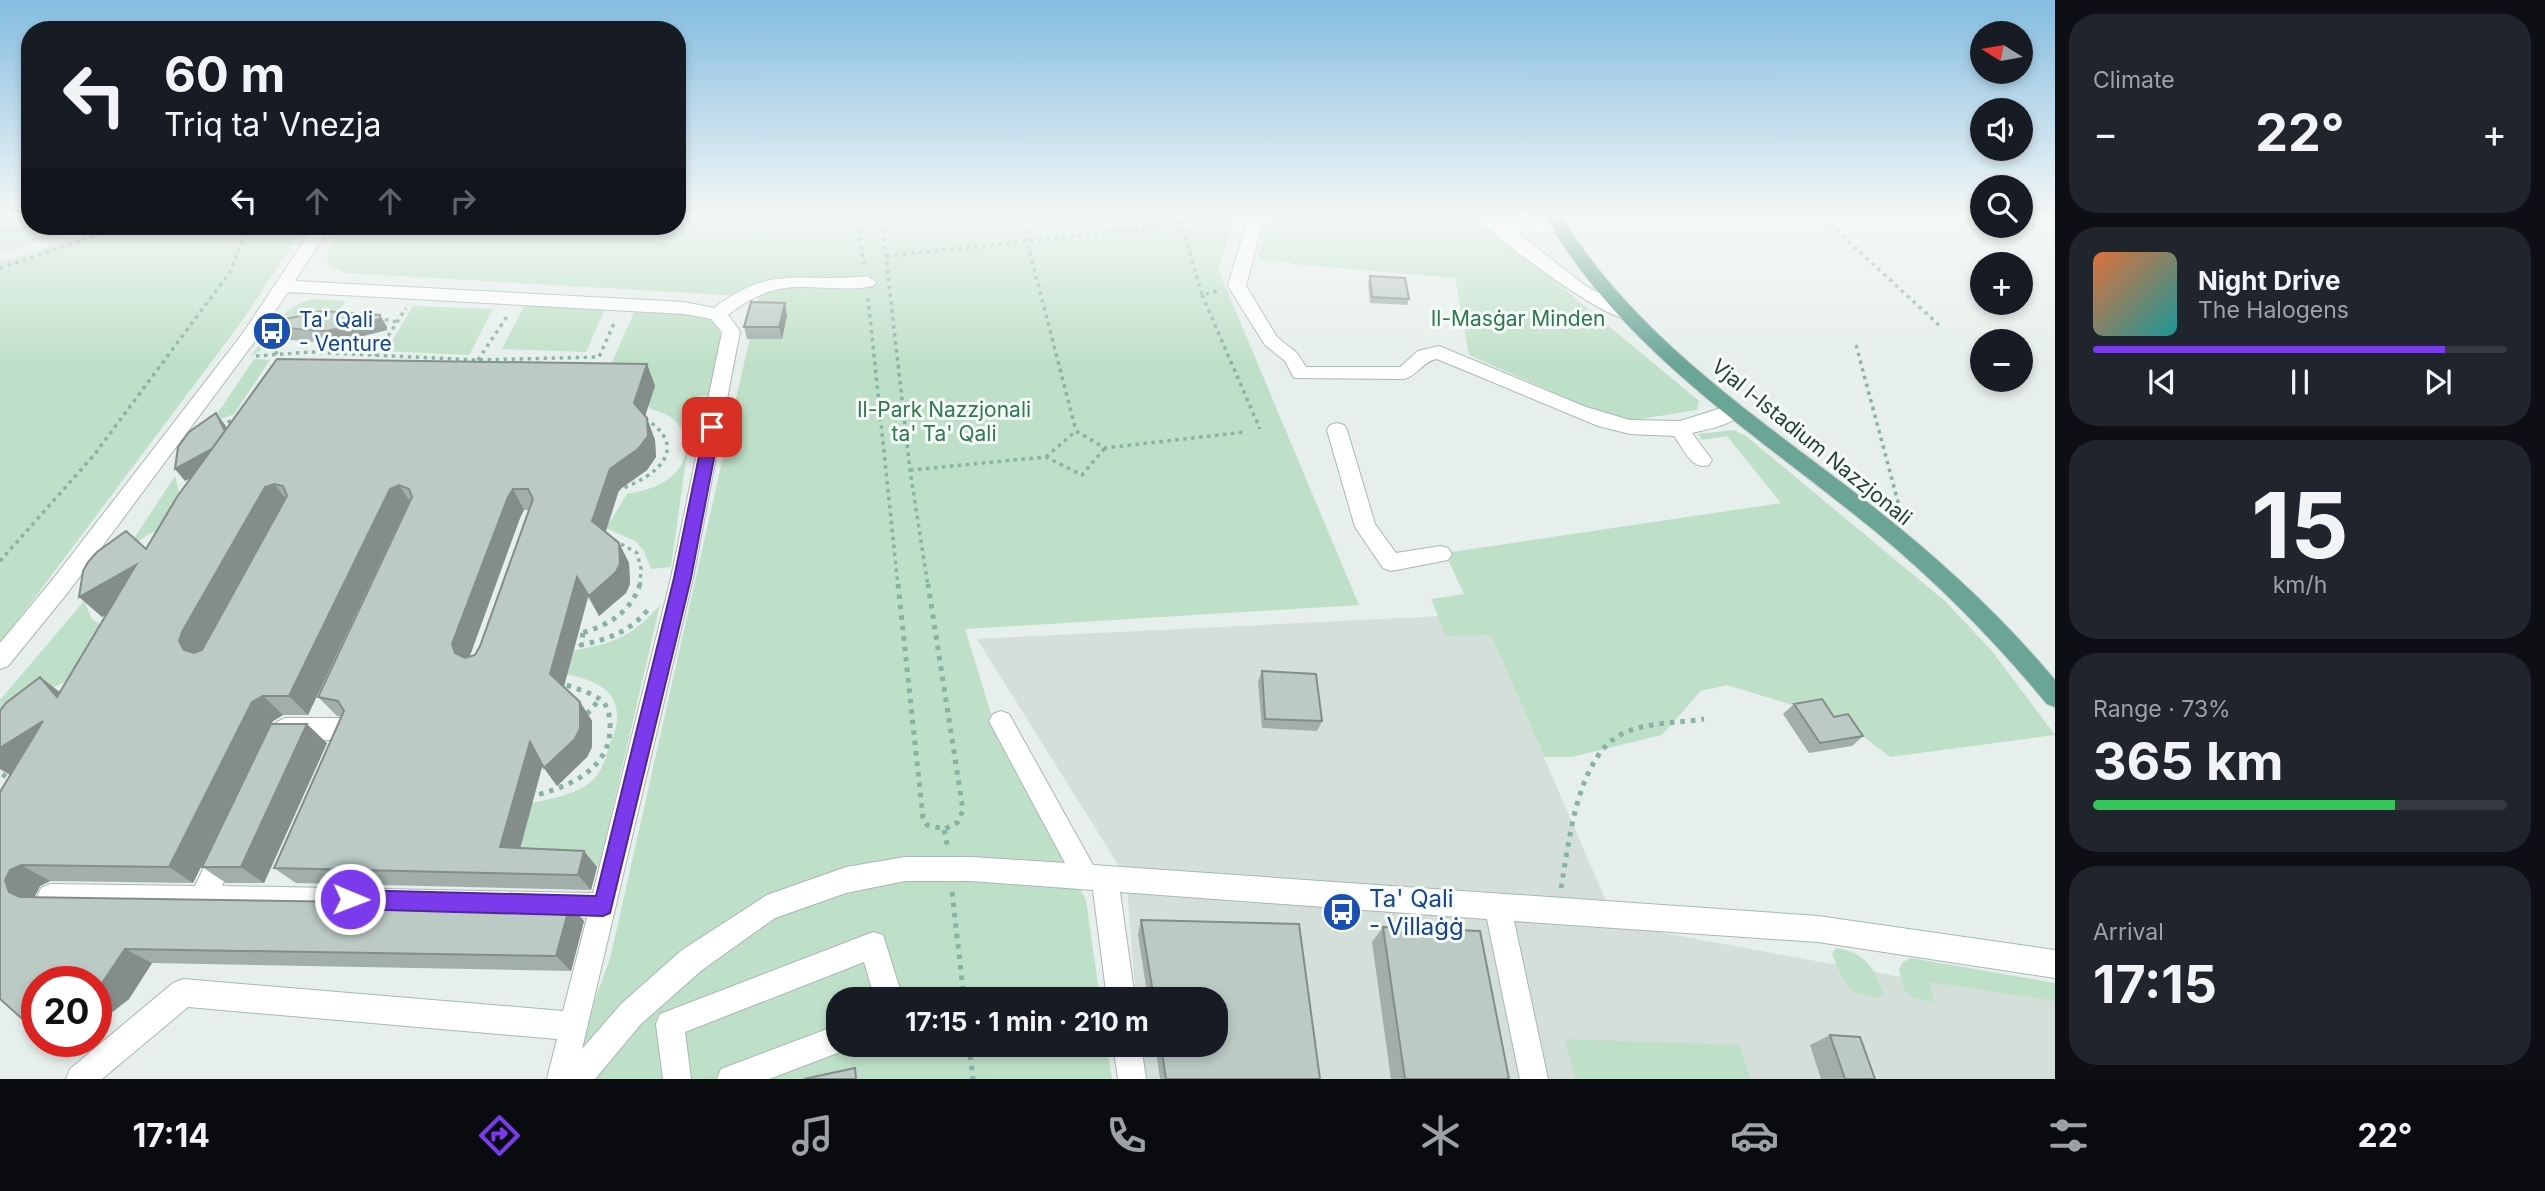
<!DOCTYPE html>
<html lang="en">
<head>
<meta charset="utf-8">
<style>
	:root { --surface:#171b24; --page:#20242c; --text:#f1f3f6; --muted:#9ea1a6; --line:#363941; --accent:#7c3aed }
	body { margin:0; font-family:Inter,sans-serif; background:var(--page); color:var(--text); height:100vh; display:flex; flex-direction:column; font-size:26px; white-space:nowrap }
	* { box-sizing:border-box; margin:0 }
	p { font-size:23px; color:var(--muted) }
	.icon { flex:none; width:38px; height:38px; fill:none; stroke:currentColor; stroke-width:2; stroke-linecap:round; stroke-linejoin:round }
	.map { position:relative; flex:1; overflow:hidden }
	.details { display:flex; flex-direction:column; gap:14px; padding:14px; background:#0d0f14; width:490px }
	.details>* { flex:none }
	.hud { position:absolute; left:21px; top:21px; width:665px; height:214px; border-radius:28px; box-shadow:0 4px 10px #0003; background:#171b24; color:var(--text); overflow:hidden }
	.needle { width:46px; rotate:281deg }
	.buttons { position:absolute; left:1970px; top:21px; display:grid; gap:14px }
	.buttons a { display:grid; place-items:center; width:63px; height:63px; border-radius:50%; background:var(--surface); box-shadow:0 4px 10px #0003; font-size:35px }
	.speed { position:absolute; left:21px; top:966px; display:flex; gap:14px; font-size:35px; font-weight:700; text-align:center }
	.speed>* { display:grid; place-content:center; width:91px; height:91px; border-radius:50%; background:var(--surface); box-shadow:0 4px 10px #0003; line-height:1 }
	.speed .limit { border:10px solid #d22; background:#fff; color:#111 }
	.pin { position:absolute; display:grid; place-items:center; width:60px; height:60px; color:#fff; margin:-30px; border-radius:14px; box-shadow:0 4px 10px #0006 }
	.me { position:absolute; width:77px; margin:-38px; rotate:91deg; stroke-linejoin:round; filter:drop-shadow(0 0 5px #0008) }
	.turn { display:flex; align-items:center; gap:24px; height:147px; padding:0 28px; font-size:32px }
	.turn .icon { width:91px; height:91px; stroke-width:2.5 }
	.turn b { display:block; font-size:49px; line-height:60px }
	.lanes { display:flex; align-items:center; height:66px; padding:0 28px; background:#0003; justify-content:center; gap:35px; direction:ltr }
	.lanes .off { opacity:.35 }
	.big { font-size:52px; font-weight:700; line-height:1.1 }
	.details .widget { flex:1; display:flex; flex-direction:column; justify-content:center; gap:10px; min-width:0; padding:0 24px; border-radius:28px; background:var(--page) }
	.details .dial { align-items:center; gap:0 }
	.dial b { font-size:91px; line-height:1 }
	.song { display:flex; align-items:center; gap:21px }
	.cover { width:84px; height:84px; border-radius:10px; background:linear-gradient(135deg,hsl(20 70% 55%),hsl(180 70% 35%)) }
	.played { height:7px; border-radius:4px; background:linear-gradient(90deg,var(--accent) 85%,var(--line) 85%) }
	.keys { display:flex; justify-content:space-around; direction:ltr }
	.heat { display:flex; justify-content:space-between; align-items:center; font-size:38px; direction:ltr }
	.charge { height:10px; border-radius:5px; background:linear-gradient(90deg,#34c759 73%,var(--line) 0) }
	.trip { position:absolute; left:826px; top:987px; width:402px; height:70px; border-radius:28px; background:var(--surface); box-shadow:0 4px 10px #0003; font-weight:700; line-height:70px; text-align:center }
	.tabs { display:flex; height:112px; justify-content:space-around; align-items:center; background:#090b0e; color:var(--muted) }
	.tabs .icon { width:49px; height:49px }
	.tabs .current { color:var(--accent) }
	.tabs b { font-size:32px; color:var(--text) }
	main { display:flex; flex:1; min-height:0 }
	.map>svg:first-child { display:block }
	.built { fill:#d4dfda }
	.green { fill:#bfe0c8 }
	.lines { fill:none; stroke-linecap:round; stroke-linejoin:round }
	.minor-casing { stroke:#a8b8b2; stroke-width:2 }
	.major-casing { stroke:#c2cac8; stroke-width:2 }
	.path-far1 { stroke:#86b3a5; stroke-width:3.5; stroke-dasharray:3.5 4.5; stroke-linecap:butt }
	.path { stroke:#86b3a5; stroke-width:5; stroke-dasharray:4.5 6; stroke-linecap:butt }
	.minor { fill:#fff; fill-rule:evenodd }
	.major { fill:#6aa596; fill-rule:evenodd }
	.wall { fill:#a1aea9; fill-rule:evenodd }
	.shaded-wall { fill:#838d89 }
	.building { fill:#bbcac4; stroke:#838d89; stroke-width:2; fill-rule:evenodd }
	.route { fill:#7c3aed; stroke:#51269a; stroke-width:2 }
	.labels { text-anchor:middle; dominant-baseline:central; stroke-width:6; stroke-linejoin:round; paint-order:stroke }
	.park-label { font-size:21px; fill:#2d7a4b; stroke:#f7fbf9 }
	.transit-label { font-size:21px; fill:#164399; stroke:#f7fbf9; text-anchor:start }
	.street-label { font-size:21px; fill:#24423a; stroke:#f7fbf9 }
	.near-transit-label { font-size:24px; fill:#164399; stroke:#f7fbf9; text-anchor:start }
</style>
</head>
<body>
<main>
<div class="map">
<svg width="2055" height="1079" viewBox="0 0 2055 1079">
	<rect width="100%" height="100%" fill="#e6efeb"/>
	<!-- built -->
	<path class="built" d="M1482,614l134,310 313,58 126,6v91h-912l-3,-34h76v-46h-80l-10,-122 -149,-238z"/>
	<!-- green -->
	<path class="green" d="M0,214h30v12h57l-87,28z
		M677,214h560l-19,55 141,336 -394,24 35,114 86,157 14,99h-262v46h269l5,34h-547l45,-120 149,-662 -413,-24 -17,-8 -3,-10 17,-29h334z
		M1268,214h206l225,187 -2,9 -69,11 -21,-5 -138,-61 -14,-77 -164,-14v-2l-33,-3z
		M114,226h191l-63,95 -242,323v-382z
		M314,299l31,2 -4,8 -21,6 -69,41c18,-24 32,-51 63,-57z
		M525,304l81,3 -20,45 -84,-3z
		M413,306l80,3 -24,46 -83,-4z
		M635,310c19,1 75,-1 84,20 8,19 -6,47 -11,65l-9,1 -14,71 -14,100 -20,2 -7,-18 -9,-10 -29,-13 21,-34c18,-3 37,-8 50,-23 22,-28 4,-56 -27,-62l-6,-13 6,-26 -41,-1z
		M254,359l16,1 -36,54 -23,9z
		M1734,430l12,6 199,165 47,50 63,84 -165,22 -48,-37 -115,-35 -26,6 -39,44 -90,22h-28l-53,-122 -45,1 -15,-37 33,-5 -19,-41 336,-50 -54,-67 -25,4 -4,-6z
		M175,476l4,15 5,6 -20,31 -15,6 -22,15z
		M84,601l8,18 14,9 -12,45 -32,10 -20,11 -42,47v-41z
		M660,605l-61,262 -83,-3 16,-61c21,-5 44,-8 61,-23 9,-9 13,-22 16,-34 3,-8 8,-18 8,-27 2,-31 -27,-40 -52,-45l7,-23c40,-8 60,-13 88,-46z
		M1836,948c27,4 40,19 47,46l-6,4c-34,-6 -32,-15 -45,-44z
		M1911,958l144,25v18l-125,-19 4,20c-28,-5 -28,-4 -35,-32l4,-8z
		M1565,1039l174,6 12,34h-176z"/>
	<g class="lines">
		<!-- minor casing -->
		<g class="minor-casing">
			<path id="minor" d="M1249,214h16l-19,72 31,51 20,16 9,14h94l18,-16 21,-5 147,61 44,13 50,1 54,-17 7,2 3,5c-10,14 -36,18 -52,22l20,27 -3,5c-17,6 -26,-17 -35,-29l-44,-2 -32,-8 -161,-67c-14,2 -20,17 -33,20l-110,-1 -9,-17 -20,-16 -37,-59z
				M1474,214c22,-1 33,11 56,11 12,0 23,-5 35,-2l2,4 -8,5 -41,1 68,53 46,25 3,4 -3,4c-22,6 -142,-84 -158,-105z
				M314,226h16l-35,55 389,21 30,6c60,-46 87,-24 153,-32l9,6 -3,4 -11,2c-60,3 -81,-14 -134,27l12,16 -47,247 -111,471 39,-45 61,-54 85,-55 79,-28 59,-10h66l94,6 -76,-142 4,-7 8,-3 8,3 84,151 725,51 237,34v28l-237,-36 -304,-21 34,158h-28l-33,-160 -367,-27 15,107h-28l-14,-109 -122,-9h-66l-59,12 -71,25 -73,52 -61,54 -46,55h-48l10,-40 -369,-32 -86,72h-36l4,-10 103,-86 10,-4 380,32 24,-93 -136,-4 -401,-4 -9,-4 -4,-9 4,-9 9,-4 145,2 22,-46 9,-3 9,3 4,9 -17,37 371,7 78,-315 51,-246 -11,-13 -27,-5 -396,-22 -33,49 -186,250 -61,75 -8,3v-26l53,-64 190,-246z
				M1337,423l7,2 3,5 28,94 21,29 45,-7 7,2 4,6 -4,6 -57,11 -8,-3 -28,-41 -28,-97 3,-5z
				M285,718h63l8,4 4,7 -10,23 -8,3 -8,-3 -4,-8 2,-4h-47l-8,-4 -4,-7 4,-7z
				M873,932l10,3 20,64h-28l-11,-37 -179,70 6,47h-28l-7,-55 4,-10z
				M838,1025v20h12l-2,4 -79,30h-52l4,-10z
				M1113,1045h28l5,34h-28z"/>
		</g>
		<!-- major casing -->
		<g class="major-casing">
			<path id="major" d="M1544,214h16c73,122 196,202 307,288 68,53 132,111 188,178v27l-8,-3c-52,-63 -109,-121 -172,-173 -120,-98 -253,-180 -331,-317z"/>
		</g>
		<!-- path-far1 -->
		<path class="path-far1" d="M856,214l8,51
			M881,214l29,256 18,116
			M1020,214l56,217
			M1179,214l23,81 19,-5
			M1819,214l122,113
			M0,220l24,-6
			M0,232l20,-2 10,-7
			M887,256l274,-29
			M0,268l124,-42
			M1202,295l58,134
			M868,298l30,288
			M377,318l20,4
			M1856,345l45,168
			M275,354l16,-18
			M256,356l54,-4 166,8 123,-3 16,-36
			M478,360l30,-45
			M371,363l35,-55
			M220,425l18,-7
			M1046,457l30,-26 29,17 140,-16
			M910,470l136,-13 36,18 23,-27
			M617,490c38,-12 76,-42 27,-72
			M614,540l23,13 4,16 -1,17
			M0,561l94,-106 136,-183 15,-38 -2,-8"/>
		<!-- path -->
		<path class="path" d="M898,584l25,234 4,7 18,4 13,-7 5,-12 -35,-226
			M583,633l-2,12c28,-6 51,-14 69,-38
			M573,635c31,-7 57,-20 67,-51
			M587,714l13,-15
			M0,764l2,10 10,7
			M529,797c37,-9 83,-26 81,-73 -1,-9 -1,-17 -9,-24 -10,-8 -28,-12 -40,-17
			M944,830l4,18
			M1561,888c8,-45 16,-134 63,-155 24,-11 54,-10 80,-14
			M952,892l12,107
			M969,1045l4,34"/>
		<!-- minor -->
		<use href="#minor" class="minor"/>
		<!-- major -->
		<use href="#major" class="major"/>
	</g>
	<!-- wall -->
	<path class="wall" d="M1370,276l39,23 -2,6 -37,-2 -2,-21z
		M380,315l7,12v3l-52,13 -59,-4 -8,-12z
		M787,315l-5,24h-35l-3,-12z
		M647,364l8,22 -10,30 10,24 1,17 -9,13 -28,20 -13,42 13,11 10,20 1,21 -4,9 -27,23 -11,-19 -24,90 16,15 12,19v26l-5,10 -30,29 -15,-21 -22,83 77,19 -6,23 -295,-7 -22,-15 68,-151 -5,-1 -19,-19 88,-188 -1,1 -97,205h-25l-10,6 -2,3 56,19 -63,140h-38l-24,-16 46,-96 -55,112 -143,-2 -10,5 -5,10v1l549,24 -13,50 -419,-8 -23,36 -33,26v-43l-59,50 -27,-257 -10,-6v-58l40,-34 20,16 46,-78 -4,2 89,-140 -6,4 31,-68 11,15zM524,510h5l-49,136 -5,9 -6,2 51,-139z
		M1262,671l60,50 -5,10 -55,-3 -4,-46z
		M1794,704l40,13 29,19 -11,10 -43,7 -26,-39z
		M1141,920l179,159h-160l-5,-34h61v-46h-68l-10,-64z
		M1383,927l126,152h-118l-19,-137z
		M1830,1035l45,44h-54l-11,-34z"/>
	<!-- shaded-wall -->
	<path class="shaded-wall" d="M785,303l2,12 -5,24 -3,-12z
		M380,315l7,12v3l-52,13 -8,-12z
		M647,364l8,22 -13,39 -8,-22z
		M216,413l9,12 14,26 -54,30 -10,-12z
		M647,418l8,22 1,17 -9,13 -28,20 -17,52 -10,-21 18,-52z
		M274,484l17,21 -90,156 -17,-11 -5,-9 3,-9 83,-145z
		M399,485l14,21 -8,4 -97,205 -19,-19 101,-207z
		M513,489l11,21 -4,8 -53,146 -12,-11 -3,-9 56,-147z
		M619,543l10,20 1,21 -4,9 -27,23 -10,-20z
		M136,565l22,21 -56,31 -23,-20z
		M577,577l11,20 -26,96 -12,-19z
		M40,677l25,19 -8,1z
		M263,696l20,19 -10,6 -80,162 -24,-16 83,-165z
		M580,702l12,19v26l-5,10 -30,29 -13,-18z
		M43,721l-31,55 -12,-7v-21z
		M307,724l20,19 -63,140 -23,-16z
		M530,742l14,18 -28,104 -16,-17z
		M584,851l13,16 -6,23 -13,-15z
		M21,865l29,16 -10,5 -5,10 4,11 -30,-15 -4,-12 5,-10z
		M570,905l14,16 -13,50 -15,-15z
		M125,949l27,14 -23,36 -33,26v-36z
		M58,1041h17l-6,5z"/>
	<!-- building -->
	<path class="building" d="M1370,276l35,2 4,21 -37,-2z
		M751,302l34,1 -6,24h-35z
		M322,311l58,4v4l-53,12 -59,-4v-4z
		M277,359l370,5 -13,39 13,15 1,18 -10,13 -28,20 -18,52 27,22 1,21 -4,8 -27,24 -12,-19 -27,97 30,28v26l-5,11 -31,29 -14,-26 -30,105 84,4 -6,24 -304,-7 70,-157 -6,-10 -20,-4 94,-200 -3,-8 -10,-4 -9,4 -101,207h-26l-11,6 -83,165 -148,-2 -11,5 -5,10 4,12 11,5 550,8 -14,51 -431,-7 -25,37 -4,3v-7h-59v50l-37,-33v-207l43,-71 -43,27v-37l6,-8 34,-26 17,20 79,-132 -57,32 4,-26 5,-9 9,-10 29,-21 20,18 31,-52zM274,484l9,2 4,10 -85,154 -8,3 -10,-3 -5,-9 3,-9 83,-145zM513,489h15l5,10 -53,147 -5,9 -10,3 -10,-5 -3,-9 56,-147z
		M216,413l9,18 -13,18 -37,20 3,-22 11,-15z
		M1262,671l54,3 6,47 -57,-2z
		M1822,699l12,18 14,-3 15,22 -43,7 -26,-39z
		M271,724h36l-66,143h-39z
		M1141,920l158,4 21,155h-154l-5,-34h55v-46h-62z
		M1383,927l97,4 29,148h-104z
		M1830,1035l30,2 15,42h-30z
		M855,1068l1,11h-52z"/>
	<!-- sky -->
	<linearGradient id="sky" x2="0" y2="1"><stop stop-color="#84bce0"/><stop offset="0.59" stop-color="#f4f8f6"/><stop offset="1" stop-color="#f4f8f6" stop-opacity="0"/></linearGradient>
	<rect width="2055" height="365" fill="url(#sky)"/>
	<!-- route -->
	<path class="route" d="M712,422l8,5 -29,151 -81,335 -7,3 -253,-7 -7,-3 -3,-7 3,-7 7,-2 246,6 78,-318 31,-151z"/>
	<!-- icons -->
	<defs>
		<g id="bus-disc" transform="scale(2.0125)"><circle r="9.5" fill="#1a4fb4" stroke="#f7fbf9"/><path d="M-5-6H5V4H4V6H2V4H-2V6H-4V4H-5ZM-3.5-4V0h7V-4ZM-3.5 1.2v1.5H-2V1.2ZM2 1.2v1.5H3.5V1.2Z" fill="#fff"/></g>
	</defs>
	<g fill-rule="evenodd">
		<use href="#bus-disc" x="272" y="331"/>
		<use href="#bus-disc" x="1342" y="912"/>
	</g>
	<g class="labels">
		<!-- park labels -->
		<g class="park-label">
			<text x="1518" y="318">Il-Masġar Minden</text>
			<text x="944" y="409">Il-Park Nazzjonali<tspan x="944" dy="24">ta' Ta' Qali</tspan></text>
		</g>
		<!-- transit labels -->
		<g class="transit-label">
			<text x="299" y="319">Ta' Qali<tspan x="299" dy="24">- Venture</tspan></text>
		</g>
		<!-- street labels -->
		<g class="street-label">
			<text transform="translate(1812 442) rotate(39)">Vjal l-Istadium Nazzjonali</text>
		</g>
		<!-- near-transit labels -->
		<g class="near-transit-label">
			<text x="1369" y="898">Ta' Qali<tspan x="1369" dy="28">- Villaġġ</tspan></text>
		</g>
	</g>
</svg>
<div class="buttons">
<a><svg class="needle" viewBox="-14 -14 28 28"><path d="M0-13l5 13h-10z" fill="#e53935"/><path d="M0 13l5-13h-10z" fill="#9ea1a6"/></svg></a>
<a><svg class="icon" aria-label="sound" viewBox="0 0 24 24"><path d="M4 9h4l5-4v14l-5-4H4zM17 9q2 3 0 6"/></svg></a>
<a><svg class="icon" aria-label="search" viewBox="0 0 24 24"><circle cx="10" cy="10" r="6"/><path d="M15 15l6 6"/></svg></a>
<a>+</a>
<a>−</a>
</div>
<div class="speed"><div class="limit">20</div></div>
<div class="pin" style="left:712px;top:427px;background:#d93025"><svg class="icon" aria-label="arrive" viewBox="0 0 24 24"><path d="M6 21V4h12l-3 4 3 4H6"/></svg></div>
<svg class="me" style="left:350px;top:899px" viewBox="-20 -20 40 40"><circle r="17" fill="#7c3aed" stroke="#fff" stroke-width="3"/><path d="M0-11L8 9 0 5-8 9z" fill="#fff"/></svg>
<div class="trip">17:15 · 1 min · 210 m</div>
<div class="hud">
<div class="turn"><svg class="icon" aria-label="left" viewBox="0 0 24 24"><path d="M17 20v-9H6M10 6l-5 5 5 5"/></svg><div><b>60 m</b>Triq ta' Vnezja</div></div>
<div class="lanes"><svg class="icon" aria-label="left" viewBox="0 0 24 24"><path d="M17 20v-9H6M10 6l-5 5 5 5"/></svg><svg class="icon off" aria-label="ahead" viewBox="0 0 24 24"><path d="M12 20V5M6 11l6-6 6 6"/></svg><svg class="icon off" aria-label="ahead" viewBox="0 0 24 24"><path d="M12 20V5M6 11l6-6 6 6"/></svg><svg class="icon off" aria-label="right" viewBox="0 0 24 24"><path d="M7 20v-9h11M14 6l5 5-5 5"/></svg></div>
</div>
</div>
<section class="details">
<div class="widget"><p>Climate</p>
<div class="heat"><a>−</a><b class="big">22°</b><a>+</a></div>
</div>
<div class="widget">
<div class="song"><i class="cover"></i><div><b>Night Drive</b><p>The Halogens</p></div></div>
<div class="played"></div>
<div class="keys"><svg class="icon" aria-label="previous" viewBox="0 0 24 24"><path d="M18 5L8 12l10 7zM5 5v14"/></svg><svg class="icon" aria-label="pause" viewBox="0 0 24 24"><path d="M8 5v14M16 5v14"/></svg><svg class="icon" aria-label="next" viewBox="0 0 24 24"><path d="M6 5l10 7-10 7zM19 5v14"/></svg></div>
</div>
<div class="widget dial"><b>15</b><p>km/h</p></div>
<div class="widget"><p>Range · 73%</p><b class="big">365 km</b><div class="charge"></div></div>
<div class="widget"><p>Arrival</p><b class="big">17:15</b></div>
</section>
</main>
<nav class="tabs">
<b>17:14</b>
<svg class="icon current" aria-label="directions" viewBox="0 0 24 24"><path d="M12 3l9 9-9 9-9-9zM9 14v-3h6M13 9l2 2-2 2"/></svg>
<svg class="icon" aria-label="music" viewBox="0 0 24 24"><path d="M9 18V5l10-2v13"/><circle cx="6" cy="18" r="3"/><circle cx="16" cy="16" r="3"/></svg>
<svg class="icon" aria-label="phone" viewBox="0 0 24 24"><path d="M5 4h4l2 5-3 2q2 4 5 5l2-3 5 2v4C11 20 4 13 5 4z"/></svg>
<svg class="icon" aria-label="climate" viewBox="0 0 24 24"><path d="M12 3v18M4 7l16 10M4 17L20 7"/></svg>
<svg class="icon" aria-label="car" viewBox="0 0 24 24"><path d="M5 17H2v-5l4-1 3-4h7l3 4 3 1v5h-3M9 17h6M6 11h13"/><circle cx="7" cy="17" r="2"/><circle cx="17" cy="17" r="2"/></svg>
<svg class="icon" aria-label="filters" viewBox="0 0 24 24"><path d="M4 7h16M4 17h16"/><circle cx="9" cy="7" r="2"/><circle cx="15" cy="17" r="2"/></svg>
<b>22°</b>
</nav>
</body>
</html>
